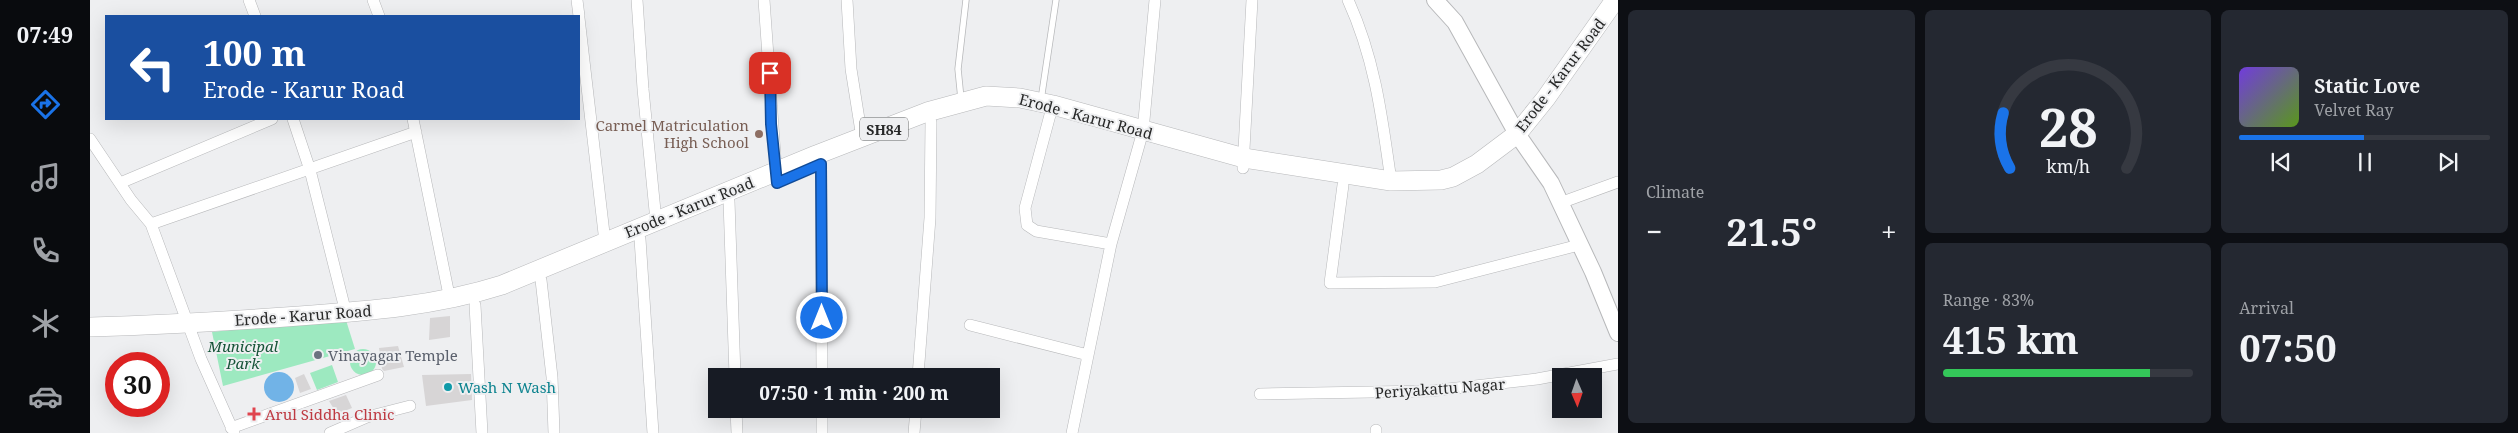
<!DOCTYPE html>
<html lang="en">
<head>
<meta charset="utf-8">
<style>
	:root { --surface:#171b24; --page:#242831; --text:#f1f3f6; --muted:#9ea1a6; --line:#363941; --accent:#1a73e8 }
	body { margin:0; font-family:"Noto Serif",serif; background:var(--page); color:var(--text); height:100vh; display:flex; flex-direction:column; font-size:19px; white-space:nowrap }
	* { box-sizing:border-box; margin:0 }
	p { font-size:16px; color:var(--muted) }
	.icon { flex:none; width:28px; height:28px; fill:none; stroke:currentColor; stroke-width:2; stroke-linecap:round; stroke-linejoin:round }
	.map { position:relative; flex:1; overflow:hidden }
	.panel { display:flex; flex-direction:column; gap:10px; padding:10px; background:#0d0f14; width:900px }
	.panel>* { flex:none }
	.hud { position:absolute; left:15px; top:15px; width:475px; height:105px; border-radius:0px; box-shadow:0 5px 20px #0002; background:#1a4fa0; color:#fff; overflow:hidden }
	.needle { width:32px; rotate:178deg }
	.fabs { position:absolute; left:1462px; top:368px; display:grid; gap:10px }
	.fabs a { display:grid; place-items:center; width:50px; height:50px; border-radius:0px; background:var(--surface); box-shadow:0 5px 20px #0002; font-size:25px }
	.speed { position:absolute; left:15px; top:352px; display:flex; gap:10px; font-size:25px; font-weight:700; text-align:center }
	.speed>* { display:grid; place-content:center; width:65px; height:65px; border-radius:50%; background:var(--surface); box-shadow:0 5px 20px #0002; line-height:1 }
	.speed .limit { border:8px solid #d22; background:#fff; color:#111 }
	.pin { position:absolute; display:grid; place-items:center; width:42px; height:42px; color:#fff; margin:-21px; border-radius:10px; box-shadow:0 2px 8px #0006 }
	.me { position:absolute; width:55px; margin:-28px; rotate:0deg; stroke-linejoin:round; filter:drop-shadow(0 0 4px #0008) }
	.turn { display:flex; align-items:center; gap:18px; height:105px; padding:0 15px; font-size:22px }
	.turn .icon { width:65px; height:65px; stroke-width:2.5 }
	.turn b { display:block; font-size:35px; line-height:42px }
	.big { font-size:38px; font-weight:700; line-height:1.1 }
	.panel .tile { flex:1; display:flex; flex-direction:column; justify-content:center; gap:8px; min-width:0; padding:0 18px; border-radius:8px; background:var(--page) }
	.panel .dial { align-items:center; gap:0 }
	.dial svg { height:130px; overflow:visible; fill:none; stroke:var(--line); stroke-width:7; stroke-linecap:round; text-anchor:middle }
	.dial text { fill:var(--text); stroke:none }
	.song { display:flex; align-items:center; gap:15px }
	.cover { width:60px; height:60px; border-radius:8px; background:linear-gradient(135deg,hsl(260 70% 55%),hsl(90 70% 35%)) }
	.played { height:5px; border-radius:2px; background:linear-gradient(90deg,var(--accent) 50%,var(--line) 50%) }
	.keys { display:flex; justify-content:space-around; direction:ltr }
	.heat { display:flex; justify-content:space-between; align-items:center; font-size:28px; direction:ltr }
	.charge { height:8px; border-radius:4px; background:linear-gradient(90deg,#34c759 83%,var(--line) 0) }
	.panel .tiles { flex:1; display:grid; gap:10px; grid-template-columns:repeat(3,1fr) }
	.tile:first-child { grid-row:span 2 }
	.trip { position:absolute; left:618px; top:368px; width:292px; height:50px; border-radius:0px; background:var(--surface); box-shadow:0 5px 20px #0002; font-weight:700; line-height:50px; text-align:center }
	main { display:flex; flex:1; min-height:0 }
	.dock { display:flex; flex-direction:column; width:90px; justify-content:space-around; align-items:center; background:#090b0e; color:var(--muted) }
	.dock .icon { width:35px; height:35px }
	.dock .selected { color:var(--accent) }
	.dock b { font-size:22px; color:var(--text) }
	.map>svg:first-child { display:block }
	.green { fill:#9de9c0 }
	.water { fill:#71b3e7 }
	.building { fill:#d7d5d6 }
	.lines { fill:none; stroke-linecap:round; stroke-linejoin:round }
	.lane-casing { stroke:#b7b8ba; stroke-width:7 }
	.street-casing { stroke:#b7b8ba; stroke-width:12 }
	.secondary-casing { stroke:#b7b8ba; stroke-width:18 }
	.primary-casing { stroke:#b7b8ba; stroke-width:20 }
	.lane { stroke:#fff; stroke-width:5.5 }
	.street { stroke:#fff; stroke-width:11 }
	.secondary { stroke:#fff; stroke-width:16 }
	.primary { stroke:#fff; stroke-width:19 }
	.route-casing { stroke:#114b97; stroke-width:12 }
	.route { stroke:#1a73e8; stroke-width:9 }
	.education-dot { fill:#8d6e63; stroke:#eeeff1; stroke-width:2 }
	.worship-dot { fill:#6b7280; stroke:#eeeff1; stroke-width:2 }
	.culture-dot { fill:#0f9aa8; stroke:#eeeff1; stroke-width:2 }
	.health-dot { fill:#e0444e; stroke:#eeeff1; stroke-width:2 }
	.labels { text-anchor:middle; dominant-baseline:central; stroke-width:4; stroke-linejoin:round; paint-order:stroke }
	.shield { fill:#eeeff1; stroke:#636464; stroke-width:1 }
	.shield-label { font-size:14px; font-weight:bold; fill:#272828 }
	.street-label { font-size:15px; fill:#272828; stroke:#eeeff1 }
	.education-label { font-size:15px; fill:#785e54; stroke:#eeeff1; text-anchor:end }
	.park-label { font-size:15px; font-style:italic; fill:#165438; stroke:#eeeff1 }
	.worship-label { font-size:15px; fill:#5b616d; stroke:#eeeff1; text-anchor:start }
	.culture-label { font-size:15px; fill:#0d838f; stroke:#eeeff1; text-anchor:start }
	.health-label { font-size:15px; fill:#be3a42; stroke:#eeeff1; text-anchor:start }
</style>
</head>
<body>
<main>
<nav class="dock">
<b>07:49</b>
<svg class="icon selected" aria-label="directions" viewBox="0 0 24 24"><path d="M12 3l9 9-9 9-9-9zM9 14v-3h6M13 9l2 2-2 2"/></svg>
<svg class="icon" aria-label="music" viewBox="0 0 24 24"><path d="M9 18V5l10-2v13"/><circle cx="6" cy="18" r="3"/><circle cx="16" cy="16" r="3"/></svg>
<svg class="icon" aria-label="phone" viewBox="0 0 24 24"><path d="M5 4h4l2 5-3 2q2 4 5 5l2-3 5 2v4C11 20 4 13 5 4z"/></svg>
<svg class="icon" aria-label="climate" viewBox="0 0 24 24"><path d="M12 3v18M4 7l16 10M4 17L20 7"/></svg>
<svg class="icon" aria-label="car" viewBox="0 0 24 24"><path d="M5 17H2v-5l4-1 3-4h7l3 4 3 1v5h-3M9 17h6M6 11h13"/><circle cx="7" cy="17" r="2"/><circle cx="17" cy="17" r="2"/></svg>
</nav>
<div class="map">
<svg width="1528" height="433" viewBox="0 0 1528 433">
	<rect width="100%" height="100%" fill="#eeeff1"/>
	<!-- green -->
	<path class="green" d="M255,317l10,32 -132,37 -11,-54z
		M260 362a13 13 0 1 1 26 0a13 13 0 1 1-26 0Z
		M242,365l6,17 -21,8 -7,-17z"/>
	<!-- water -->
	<path class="water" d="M174 387a15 15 0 1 1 30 0a15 15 0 1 1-30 0Z"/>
	<!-- building -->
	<path class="building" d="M360,316v21l-21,3 1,-22z
		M308,346l6,21 -20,4 -2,-2 -3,-21z
		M214,374l7,15 -11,4 -5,-15z
		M381,374l1,26 -46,6 -4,-31z
		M256,395l6,13 -15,6 -8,-13z"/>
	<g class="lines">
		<!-- lane casing -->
		<g class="lane-casing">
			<path id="lane" d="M871,99l-3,-30 8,-69
				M951,100l15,-100"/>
		</g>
		<!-- street casing -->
		<g class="street-casing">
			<path id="street" d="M159,0l6,16
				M283,0l6,16
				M487,0l2,16
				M547,0l6,89 13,132
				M674,0l13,183
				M757,0l4,69 11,69
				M1258,0c27,59 34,117 43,181
				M489,18l26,224
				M960,115l-25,93 2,17 9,6 75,13
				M203,119l17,51 36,143
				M323,119l37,181
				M0,139l41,61 20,24 50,135 33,74
				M731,164l1,212
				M1153,168l9,-168
				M30,183l152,-64
				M1253,185l-13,98 105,-1 144,-37
				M639,201l6,175
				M1470,203l58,-21
				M61,224l265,-92
				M550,239l13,194
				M451,280l11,97 2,56
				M385,305l7,128
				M880,325l118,30
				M828,376l12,-158 1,-96
				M1170,394l170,-3 107,-12 81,-15
				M646,409l1,24
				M732,409v24
				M141,428l147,-53
				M1286,430v3
				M240,433l37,-16 43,-11
				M824,433l2,-24
				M982,433l39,-189 32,-113 12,-131"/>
		</g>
		<!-- secondary casing -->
		<g class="secondary-casing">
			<path id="secondary" d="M1345,0l20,22 62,112 34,49 42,89 25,61"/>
		</g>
		<!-- primary casing -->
		<g class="primary-casing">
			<path id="primary" d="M0,327c70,-2 140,-6 209,-11 69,-5 137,-10 203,-31l314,-130 111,-43 59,-16 34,2 33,7 191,53 147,23 50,-1 12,-3 24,-13 40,-30 29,-36 69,-98"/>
		</g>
		<!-- lane -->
		<use href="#lane" class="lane"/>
		<!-- street -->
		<use href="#street" class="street"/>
		<!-- secondary -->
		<use href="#secondary" class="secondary"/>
		<!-- primary -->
		<use href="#primary" class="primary"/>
	</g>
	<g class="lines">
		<!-- route casing -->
		<g class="route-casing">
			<path id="route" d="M680,73l1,51 6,59 44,-19 1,154"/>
		</g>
		<!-- route -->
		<use href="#route" class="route"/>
	</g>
	<!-- markers -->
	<circle class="education-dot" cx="669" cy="134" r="5"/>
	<circle class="worship-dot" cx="228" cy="355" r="5"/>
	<circle class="culture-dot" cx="358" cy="387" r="5"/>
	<path class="health-dot" d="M161.5 406.5h5v5h5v5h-5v5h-5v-5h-5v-5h5z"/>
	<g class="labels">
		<!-- shield labels -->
		<rect class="shield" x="770" y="117.5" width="48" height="23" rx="4"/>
		<g class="shield-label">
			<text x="794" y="129">SH84</text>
		</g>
		<!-- street labels -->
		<g class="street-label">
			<text transform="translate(1470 75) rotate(-53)">Erode - Karur Road</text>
			<text transform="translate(996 116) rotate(15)">Erode - Karur Road</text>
			<text transform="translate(599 207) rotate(-22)">Erode - Karur Road</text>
			<text transform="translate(213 315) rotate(-4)">Erode - Karur Road</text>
			<text transform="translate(1350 388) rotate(-4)">Periyakattu Nagar</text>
		</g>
		<!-- education labels -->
		<g class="education-label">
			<text x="659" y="125">Carmel Matriculation<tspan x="659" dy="17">High School</tspan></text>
		</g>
		<!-- park labels -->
		<g class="park-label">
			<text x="153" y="346">Municipal<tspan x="153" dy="17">Park</tspan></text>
		</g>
		<!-- worship labels -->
		<g class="worship-label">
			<text x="238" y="355">Vinayagar Temple</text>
		</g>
		<!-- culture labels -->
		<g class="culture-label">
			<text x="368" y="387">Wash N Wash</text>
		</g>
		<!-- health labels -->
		<g class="health-label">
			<text x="175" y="414">Arul Siddha Clinic</text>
		</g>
	</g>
</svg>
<div class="fabs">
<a><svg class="needle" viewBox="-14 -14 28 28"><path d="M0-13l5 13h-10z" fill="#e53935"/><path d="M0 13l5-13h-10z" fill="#9ea1a6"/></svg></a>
</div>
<div class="speed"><div class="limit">30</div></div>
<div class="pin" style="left:680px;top:73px;background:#d93025"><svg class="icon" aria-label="arrive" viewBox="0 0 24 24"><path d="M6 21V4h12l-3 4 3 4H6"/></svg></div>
<svg class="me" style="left:732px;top:318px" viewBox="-20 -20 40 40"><circle r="17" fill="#1a73e8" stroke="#fff" stroke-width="3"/><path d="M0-11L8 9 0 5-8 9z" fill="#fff"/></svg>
<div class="trip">07:50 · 1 min · 200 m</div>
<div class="hud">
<div class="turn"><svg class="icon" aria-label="left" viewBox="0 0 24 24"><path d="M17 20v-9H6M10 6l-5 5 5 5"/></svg><div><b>100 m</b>Erode - Karur Road</div></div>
</div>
</div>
<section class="panel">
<div class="tiles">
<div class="tile"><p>Climate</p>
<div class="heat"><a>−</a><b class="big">21.5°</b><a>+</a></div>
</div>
<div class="tile dial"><svg viewBox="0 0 100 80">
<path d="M14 69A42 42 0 1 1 86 69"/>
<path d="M14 69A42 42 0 0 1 10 35" stroke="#1a73e8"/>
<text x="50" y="56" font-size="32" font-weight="700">28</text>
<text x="50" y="72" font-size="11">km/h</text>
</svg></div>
<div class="tile">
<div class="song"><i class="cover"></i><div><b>Static Love</b><p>Velvet Ray</p></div></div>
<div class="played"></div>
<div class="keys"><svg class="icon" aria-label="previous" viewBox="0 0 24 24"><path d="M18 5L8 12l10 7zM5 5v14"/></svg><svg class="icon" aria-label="pause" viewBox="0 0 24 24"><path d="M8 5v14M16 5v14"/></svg><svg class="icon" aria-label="next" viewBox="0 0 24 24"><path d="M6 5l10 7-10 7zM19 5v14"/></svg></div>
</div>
<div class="tile"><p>Range · 83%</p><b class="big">415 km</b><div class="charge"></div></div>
<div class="tile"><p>Arrival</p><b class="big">07:50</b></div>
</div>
</section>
</main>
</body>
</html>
